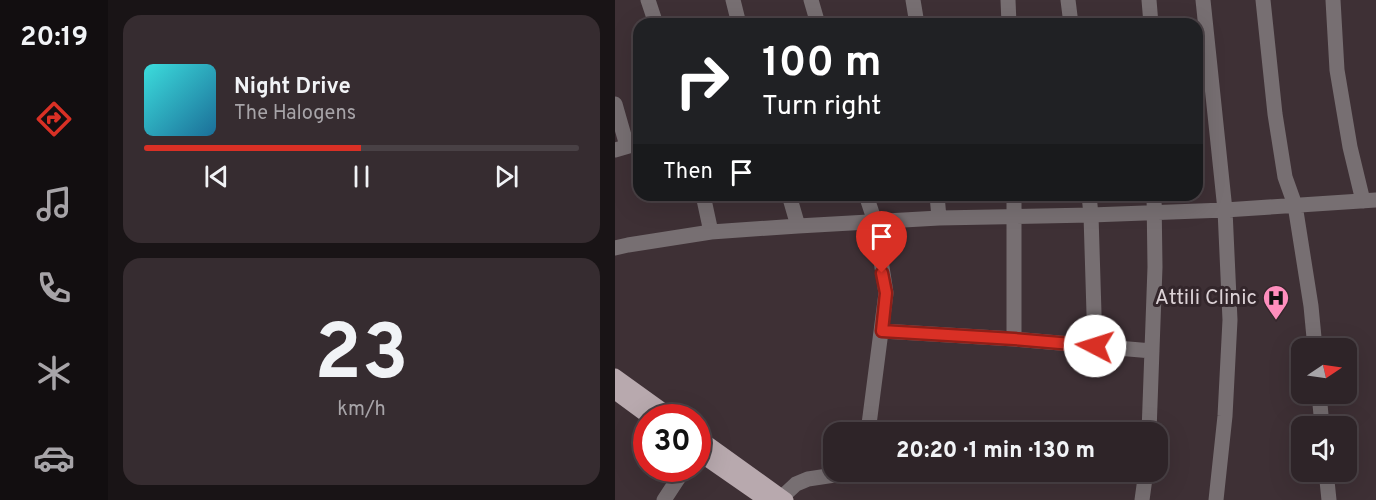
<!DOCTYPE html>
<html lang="en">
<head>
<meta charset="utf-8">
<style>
	:root { --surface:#2e2428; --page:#362c30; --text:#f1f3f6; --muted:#a7a4a8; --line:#494145; --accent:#d93025 }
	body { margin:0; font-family:Overpass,sans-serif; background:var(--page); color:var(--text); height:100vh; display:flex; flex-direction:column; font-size:22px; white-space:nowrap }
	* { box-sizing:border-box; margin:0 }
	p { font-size:20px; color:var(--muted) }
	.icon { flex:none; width:33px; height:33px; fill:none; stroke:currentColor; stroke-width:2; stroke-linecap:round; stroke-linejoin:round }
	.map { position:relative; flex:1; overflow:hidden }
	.drawer { display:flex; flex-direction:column; gap:15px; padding:15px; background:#191416; width:507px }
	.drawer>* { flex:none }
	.banner { position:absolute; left:18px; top:18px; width:570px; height:183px; border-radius:18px; box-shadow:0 6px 24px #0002,0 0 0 2px var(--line); background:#202124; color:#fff; overflow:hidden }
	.needle { width:39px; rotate:77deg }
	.buttons { position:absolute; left:676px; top:338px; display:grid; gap:12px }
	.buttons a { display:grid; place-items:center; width:66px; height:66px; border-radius:12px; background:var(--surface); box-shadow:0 6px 24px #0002,0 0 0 2px var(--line); font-size:30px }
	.speed { position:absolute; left:18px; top:404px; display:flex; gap:12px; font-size:30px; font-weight:700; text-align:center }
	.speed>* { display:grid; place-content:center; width:78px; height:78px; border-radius:50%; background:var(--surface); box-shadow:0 6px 24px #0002,0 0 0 2px var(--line); line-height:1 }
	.speed .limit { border:9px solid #d22; background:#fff; color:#111 }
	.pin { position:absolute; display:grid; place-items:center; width:51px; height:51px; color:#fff; margin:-62px -26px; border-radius:50% 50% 50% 0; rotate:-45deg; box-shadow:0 0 6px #0007 }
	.pin .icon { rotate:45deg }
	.me { position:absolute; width:66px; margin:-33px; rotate:275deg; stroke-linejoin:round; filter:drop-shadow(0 0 4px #0008) }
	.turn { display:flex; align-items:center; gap:21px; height:126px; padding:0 30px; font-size:27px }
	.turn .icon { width:78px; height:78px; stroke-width:2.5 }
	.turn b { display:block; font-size:42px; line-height:51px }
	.then { display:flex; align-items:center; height:57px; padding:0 30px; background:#0003; gap:12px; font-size:22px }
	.drawer .card { flex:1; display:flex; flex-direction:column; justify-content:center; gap:9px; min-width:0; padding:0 21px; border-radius:18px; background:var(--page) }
	.drawer .dial { align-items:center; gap:0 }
	.dial b { font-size:78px; line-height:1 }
	.song { display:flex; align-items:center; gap:18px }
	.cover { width:72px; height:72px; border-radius:9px; background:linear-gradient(135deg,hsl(180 70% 55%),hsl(200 70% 35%)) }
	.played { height:6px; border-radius:3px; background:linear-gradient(90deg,var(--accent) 50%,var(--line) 50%) }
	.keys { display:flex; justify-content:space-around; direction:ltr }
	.trip { position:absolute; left:208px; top:422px; width:345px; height:60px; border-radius:18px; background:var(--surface); box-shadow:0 6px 24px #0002,0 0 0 2px var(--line); font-weight:800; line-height:60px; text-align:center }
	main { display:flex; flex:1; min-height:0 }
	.menu { display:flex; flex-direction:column; width:108px; justify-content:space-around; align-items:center; background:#120e10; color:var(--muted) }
	.menu .icon { width:42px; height:42px }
	.menu .on { color:var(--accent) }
	.menu b { font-size:27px; color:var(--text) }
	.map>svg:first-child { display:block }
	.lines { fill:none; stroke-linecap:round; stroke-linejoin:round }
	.minor { stroke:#776f72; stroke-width:15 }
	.major { stroke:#b8a9ae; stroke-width:15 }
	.route-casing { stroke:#8d1f18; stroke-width:15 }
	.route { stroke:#d93025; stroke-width:10 }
	.labels { text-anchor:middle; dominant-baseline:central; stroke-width:6; stroke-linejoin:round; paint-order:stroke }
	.poi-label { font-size:21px; fill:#dcd2d6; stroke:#33262b; text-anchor:end }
</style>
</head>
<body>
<main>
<nav class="menu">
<b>20:19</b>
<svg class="icon on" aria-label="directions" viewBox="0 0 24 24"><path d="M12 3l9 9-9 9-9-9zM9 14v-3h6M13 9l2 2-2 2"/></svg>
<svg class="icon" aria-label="music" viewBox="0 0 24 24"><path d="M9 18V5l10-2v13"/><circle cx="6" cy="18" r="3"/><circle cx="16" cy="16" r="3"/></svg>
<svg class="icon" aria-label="phone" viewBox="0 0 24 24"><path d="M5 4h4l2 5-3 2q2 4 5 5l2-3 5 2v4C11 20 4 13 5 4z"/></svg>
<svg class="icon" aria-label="climate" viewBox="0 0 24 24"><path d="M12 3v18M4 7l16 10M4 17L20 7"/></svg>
<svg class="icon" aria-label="car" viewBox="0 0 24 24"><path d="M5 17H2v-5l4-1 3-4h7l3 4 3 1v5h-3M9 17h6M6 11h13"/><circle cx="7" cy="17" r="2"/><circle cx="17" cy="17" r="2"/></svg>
</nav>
<section class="drawer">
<div class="card">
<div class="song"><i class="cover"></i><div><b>Night Drive</b><p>The Halogens</p></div></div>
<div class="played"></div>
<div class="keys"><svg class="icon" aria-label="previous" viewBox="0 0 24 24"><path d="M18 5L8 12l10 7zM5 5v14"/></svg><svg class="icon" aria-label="pause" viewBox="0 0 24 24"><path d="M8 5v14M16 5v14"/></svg><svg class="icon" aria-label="next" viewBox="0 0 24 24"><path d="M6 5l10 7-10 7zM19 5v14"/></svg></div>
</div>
<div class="card dial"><b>23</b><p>km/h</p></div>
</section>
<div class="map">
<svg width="761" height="500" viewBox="0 0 761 500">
	<rect width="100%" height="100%" fill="#3e3035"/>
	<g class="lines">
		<!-- minor -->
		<path class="minor" d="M33,0l8,24
			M118,0l6,24
			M196,0l7,24
			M298,0l4,24
			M393,0l1,24
			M453,0l3,24
			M534,0l2,24
			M588,0l22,210 5,110 -5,96 -9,84
			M648,0l12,114 10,63 10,28 16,101 4,42
			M718,0l4,70 13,77 13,54
			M0,104l12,42
			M0,150l24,-7
			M88,195l8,37
			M174,195l9,31
			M251,195l9,27 11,71 -18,139
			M322,195l2,23
			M399,195v144
			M474,195l2,20 4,131
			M0,248l13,-3 83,-13 87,-6 141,-8 152,-3 134,-5 151,-10
			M267,331l132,8 138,12
			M704,393l3,33
			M534,432l6,-165 -1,-72
			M711,471l3,29
			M167,497l14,-13 12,-5 40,-6 4,-2
			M49,500l21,-32
			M527,500l4,-29"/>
		<!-- major -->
		<path class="major" d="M0,376l57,41
			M0,392l34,25
			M82,436l89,64
			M82,452l69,48"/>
	</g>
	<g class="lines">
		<!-- route casing -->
		<g class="route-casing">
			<path id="route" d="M267,273l4,20 -4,38 132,8 81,7"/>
		</g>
		<!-- route -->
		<use href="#route" class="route"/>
	</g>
	<!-- icons -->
	<defs>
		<g id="hospital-pin" transform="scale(1.35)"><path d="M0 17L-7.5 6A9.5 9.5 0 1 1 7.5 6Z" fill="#fe8ebd" stroke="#33262b"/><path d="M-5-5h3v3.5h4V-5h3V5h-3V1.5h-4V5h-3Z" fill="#111"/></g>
	</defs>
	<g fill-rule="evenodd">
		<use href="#hospital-pin" x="661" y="298"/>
	</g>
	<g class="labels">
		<!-- poi labels -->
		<g class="poi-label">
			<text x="642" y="298">Attili Clinic</text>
		</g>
	</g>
</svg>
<div class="buttons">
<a><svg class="needle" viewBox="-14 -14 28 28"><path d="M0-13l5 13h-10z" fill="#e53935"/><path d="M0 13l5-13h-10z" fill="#a7a4a8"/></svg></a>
<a><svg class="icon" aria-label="sound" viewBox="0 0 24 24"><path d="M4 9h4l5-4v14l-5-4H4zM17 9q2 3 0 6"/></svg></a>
</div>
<div class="speed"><div class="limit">30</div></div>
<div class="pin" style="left:267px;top:273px;background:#d93025"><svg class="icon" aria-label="arrive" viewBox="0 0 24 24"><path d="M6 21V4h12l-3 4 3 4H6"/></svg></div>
<svg class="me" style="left:480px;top:346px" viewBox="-20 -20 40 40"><circle r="19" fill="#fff"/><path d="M0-13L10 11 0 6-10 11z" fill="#d93025"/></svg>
<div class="trip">20:20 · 1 min · 130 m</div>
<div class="banner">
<div class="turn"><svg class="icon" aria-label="right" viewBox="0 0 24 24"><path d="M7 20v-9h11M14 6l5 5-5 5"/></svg><div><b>100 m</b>Turn right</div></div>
<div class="then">Then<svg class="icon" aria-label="arrive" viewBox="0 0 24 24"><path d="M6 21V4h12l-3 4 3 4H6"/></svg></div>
</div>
</div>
</main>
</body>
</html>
